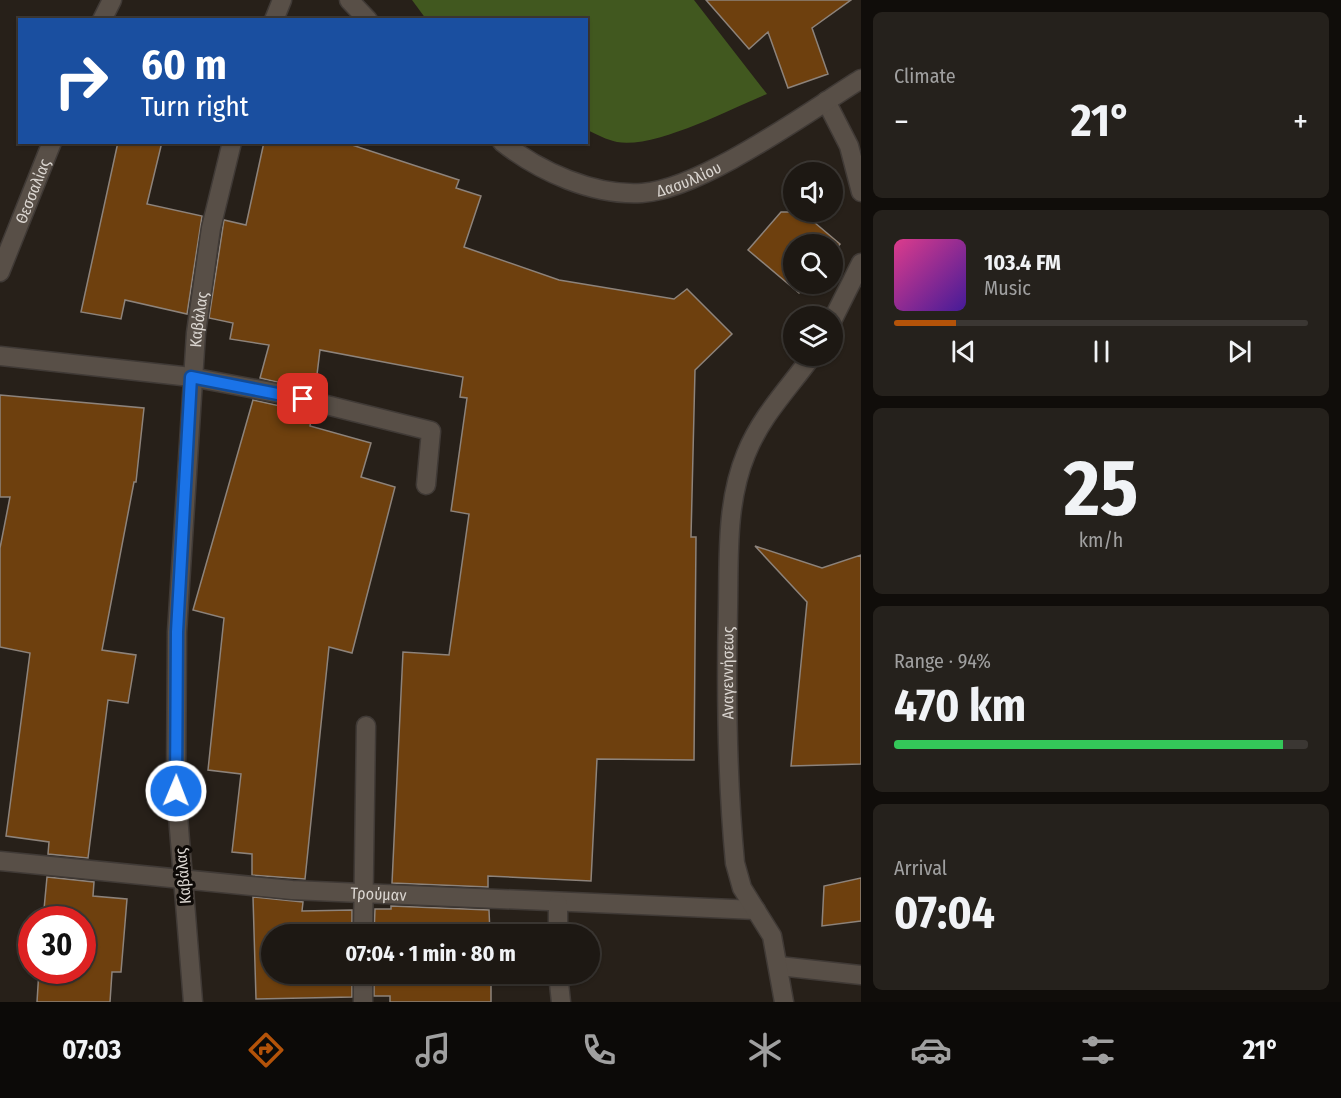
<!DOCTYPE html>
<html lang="en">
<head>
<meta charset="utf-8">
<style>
	:root { --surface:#1d1813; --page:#25211c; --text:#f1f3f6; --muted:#a0a0a0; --line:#3b3733; --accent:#b45309 }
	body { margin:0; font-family:"Fira Sans Condensed",sans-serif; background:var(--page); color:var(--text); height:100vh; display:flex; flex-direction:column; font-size:22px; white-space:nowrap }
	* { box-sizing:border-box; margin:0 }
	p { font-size:20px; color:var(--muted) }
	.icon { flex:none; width:33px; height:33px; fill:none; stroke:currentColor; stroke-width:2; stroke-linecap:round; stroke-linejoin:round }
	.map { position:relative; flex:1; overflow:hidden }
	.sheet { display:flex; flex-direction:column; gap:12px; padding:12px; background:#100d0a; width:480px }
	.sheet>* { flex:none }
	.banner { position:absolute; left:18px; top:18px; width:570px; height:126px; border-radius:0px; box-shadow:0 2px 4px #0004,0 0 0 2px var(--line); background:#1a4fa0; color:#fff; overflow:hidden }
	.tools { position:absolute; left:783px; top:162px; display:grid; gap:12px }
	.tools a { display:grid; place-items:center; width:60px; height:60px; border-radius:50%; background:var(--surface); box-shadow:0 2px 4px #0004,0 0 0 2px var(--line); font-size:30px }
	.speed { position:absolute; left:18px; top:906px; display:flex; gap:12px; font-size:30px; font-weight:700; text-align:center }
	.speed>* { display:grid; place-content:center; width:78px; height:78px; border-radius:50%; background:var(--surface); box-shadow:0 2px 4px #0004,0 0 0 2px var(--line); line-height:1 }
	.speed .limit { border:9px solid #d22; background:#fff; color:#111 }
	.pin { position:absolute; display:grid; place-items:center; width:51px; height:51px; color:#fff; margin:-26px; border-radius:12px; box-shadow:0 3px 9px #0006 }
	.me { position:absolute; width:66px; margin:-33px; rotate:1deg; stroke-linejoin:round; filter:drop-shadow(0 0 4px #0008) }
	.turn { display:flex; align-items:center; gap:21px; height:126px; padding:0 24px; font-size:27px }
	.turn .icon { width:78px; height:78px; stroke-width:2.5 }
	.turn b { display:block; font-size:42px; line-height:51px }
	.big { font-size:45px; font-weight:700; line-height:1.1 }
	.sheet .widget { flex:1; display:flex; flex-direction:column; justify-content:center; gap:9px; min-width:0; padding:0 21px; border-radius:9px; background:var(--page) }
	.sheet .dial { align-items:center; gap:0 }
	.dial b { font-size:78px; line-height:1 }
	.song { display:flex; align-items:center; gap:18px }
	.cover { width:72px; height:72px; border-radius:9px; background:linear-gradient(135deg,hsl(330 70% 55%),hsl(260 70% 35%)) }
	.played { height:6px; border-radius:3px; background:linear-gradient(90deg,var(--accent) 15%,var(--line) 15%) }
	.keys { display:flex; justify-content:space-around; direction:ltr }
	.heat { display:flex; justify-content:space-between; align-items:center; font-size:33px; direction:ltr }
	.charge { height:9px; border-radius:4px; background:linear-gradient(90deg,#34c759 94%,var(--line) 0) }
	.trip { position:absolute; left:261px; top:924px; width:339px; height:60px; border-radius:30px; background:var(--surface); box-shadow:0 2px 4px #0004,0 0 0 2px var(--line); font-weight:700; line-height:60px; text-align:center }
	.tab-bar { display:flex; height:96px; justify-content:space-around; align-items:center; background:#0c0a08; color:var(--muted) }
	.tab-bar .icon { width:42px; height:42px }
	.tab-bar .active { color:var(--accent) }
	.tab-bar b { font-size:27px; color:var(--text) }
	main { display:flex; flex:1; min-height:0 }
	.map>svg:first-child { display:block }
	.forest { fill:#41581f }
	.building { fill:#6e400e; stroke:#8d837b; stroke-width:1.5 }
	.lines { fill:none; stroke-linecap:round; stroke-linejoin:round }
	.pedestrian-casing { stroke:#403a36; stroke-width:21 }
	.minor-casing { stroke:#403a36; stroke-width:21 }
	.tertiary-casing { stroke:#403a36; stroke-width:21 }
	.pedestrian { stroke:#584f47; stroke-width:18 }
	.minor { stroke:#584f47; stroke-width:18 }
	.tertiary { stroke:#584f47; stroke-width:18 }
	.route-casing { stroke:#114b97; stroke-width:15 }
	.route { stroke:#1a73e8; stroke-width:10 }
	.labels { text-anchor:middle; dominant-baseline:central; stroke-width:6; stroke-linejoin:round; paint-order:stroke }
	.street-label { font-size:16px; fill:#dad5d0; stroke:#0e0a07 }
</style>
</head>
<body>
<main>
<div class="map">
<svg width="861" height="1002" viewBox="0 0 861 1002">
	<rect width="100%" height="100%" fill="#272019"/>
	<!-- forest -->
	<path class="forest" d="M412,0h282l73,94c-37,15 -112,55 -150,48 -10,-2 -21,-8 -30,-12l-1,-110 -160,-1z"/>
	<!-- building -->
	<path class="building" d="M706,0h145l-39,28 16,46 -40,14 -20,-56 -19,17z
		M118,142h44l-15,62 55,12 -15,98 -62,-14 -4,19 -40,-7z
		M264,142h79l116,38 -3,8 25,8 -17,51 95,33 115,19 13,-10 45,45 -37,36 -4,167h5l-2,223 -97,-1 -6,122 -103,-5v11l-96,-4 11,-231 46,3 20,-141 -18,-3 16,-113 -7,-1 3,-20 -143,-27 -5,41 -55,-13 9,-33 -39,-6 3,-16 -24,-5 15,-98 22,5z
		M781,212h21l38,32 -8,10v-10h-38v40h13l-8,9 -51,-43z
		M0,395l144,13 -8,74h-2l-32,168 34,5 -8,48 -20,-3 -20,158 -40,-4 1,-12 -43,-6 24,-183 -30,-6v-99l10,-51h-10z
		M253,400l59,13 -2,13 61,17 -10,34 34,10 -43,166 -23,-6 -24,232 -53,-4v-21l-20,-2 9,-78 -33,-4 16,-152 -31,-8z
		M755,546l67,22 39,-13v209l-70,2 16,-164z
		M47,877l47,5 -1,14 34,3 -6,73h-9l-2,30h-73l2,-32h43v-50h-39z
		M861,878v43l-39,5 2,-40z
		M253,897l50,5 -1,9 50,-1v24h-80v40h80v23l-96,2z
		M391,906l98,4 1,24h-116l1,-25h16z
		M374,974h117v28h-101v-6h-16z"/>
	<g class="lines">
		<!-- pedestrian casing -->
		<g class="pedestrian-casing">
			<path id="pedestrian" d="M0,356l191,21"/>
		</g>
		<!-- minor casing -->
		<g class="minor-casing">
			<g id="minor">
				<path d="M102,20l10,-20"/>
				<path d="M274,20l8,-20"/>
				<path d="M826,101l23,45 12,46"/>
				<path id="s1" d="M0,272l52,-130"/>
				<path d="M832,321l29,-58"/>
				<path d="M191,377l91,17 149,37 -5,54"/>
				<path id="s2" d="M0,861l292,29 464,20"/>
				<path d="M363,934l3,-208"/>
				<path d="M558,934v-30"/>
				<path d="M779,966l82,9"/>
				<path d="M363,974v28"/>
				<path d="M558,974l3,28"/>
				<path id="s3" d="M193,1002l-17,-211 1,-159 19,-299 15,-105 21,-86"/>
				<path id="s4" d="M784,1002l-12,-66 -30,-48 -7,-25c-8,-84 -9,-171 -7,-256 1,-50 -2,-105 18,-153 15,-38 43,-66 66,-98"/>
			</g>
		</g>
		<!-- tertiary casing -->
		<g class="tertiary-casing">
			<g id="tertiary">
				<path d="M349,0l19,20"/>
				<path id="s5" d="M502,142c38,30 92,54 140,51 60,-4 166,-81 219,-114"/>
			</g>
		</g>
		<!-- pedestrian -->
		<use href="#pedestrian" class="pedestrian"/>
		<!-- minor -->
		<use href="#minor" class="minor"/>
		<!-- tertiary -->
		<use href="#tertiary" class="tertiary"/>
	</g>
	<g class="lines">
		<!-- route casing -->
		<g class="route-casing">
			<path id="route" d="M176,791l1,-159 14,-255 112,22"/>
		</g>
		<!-- route -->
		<use href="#route" class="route"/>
	</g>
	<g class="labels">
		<!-- street labels -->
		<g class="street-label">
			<text stroke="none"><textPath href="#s5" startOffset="201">Δασυλλίου</textPath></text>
			<text stroke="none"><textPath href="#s1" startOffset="87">Θεσσαλίας</textPath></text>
			<text stroke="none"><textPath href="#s3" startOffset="684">Καβάλας</textPath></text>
			<text stroke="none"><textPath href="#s4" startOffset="340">Αναγεννήσεως</textPath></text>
			<text transform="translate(183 876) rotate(-95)">Καβάλας</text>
			<text stroke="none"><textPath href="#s2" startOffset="380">Τρούμαν</textPath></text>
		</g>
	</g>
</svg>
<div class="tools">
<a><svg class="icon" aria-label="sound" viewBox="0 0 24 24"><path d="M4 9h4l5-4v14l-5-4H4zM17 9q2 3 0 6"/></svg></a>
<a><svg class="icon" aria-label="search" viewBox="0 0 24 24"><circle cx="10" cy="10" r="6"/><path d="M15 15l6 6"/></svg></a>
<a><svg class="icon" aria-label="layers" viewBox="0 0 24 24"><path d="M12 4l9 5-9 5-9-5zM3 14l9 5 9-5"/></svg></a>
</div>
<div class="speed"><div class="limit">30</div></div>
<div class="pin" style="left:303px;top:399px;background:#d93025"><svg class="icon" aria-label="arrive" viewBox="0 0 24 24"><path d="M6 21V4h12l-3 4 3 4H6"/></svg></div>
<svg class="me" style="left:176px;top:791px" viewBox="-20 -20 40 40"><circle r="17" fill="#1a73e8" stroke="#fff" stroke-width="3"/><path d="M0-11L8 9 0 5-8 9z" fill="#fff"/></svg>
<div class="trip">07:04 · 1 min · 80 m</div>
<div class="banner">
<div class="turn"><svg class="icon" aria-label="right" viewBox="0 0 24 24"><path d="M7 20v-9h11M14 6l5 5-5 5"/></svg><div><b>60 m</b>Turn right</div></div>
</div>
</div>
<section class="sheet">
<div class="widget"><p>Climate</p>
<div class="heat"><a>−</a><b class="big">21°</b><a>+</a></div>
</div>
<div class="widget">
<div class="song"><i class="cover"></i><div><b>103.4 FM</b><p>Music</p></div></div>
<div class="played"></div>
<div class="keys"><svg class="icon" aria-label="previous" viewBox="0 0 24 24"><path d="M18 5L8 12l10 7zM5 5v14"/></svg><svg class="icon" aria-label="pause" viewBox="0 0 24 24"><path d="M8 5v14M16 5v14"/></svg><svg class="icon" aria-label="next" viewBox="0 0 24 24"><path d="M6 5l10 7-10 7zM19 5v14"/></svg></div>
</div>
<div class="widget dial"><b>25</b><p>km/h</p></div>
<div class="widget"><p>Range · 94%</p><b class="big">470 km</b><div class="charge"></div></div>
<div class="widget"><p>Arrival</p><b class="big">07:04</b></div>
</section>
</main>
<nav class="tab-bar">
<b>07:03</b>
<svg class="icon active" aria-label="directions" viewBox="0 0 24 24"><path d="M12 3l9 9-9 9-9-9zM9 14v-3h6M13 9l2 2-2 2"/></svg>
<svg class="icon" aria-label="music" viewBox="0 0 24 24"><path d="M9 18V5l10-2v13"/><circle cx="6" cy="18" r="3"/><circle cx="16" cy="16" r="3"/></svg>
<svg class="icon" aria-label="phone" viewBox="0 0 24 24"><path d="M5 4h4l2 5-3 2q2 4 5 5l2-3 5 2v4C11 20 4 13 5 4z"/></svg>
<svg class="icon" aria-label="climate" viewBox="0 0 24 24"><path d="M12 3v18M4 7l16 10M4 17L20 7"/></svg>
<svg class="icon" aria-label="car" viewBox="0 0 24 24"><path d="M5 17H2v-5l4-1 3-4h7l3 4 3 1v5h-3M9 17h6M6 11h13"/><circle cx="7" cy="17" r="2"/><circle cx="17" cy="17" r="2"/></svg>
<svg class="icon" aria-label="filters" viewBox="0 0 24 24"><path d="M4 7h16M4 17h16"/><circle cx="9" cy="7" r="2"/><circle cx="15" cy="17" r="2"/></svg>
<b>21°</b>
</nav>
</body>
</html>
